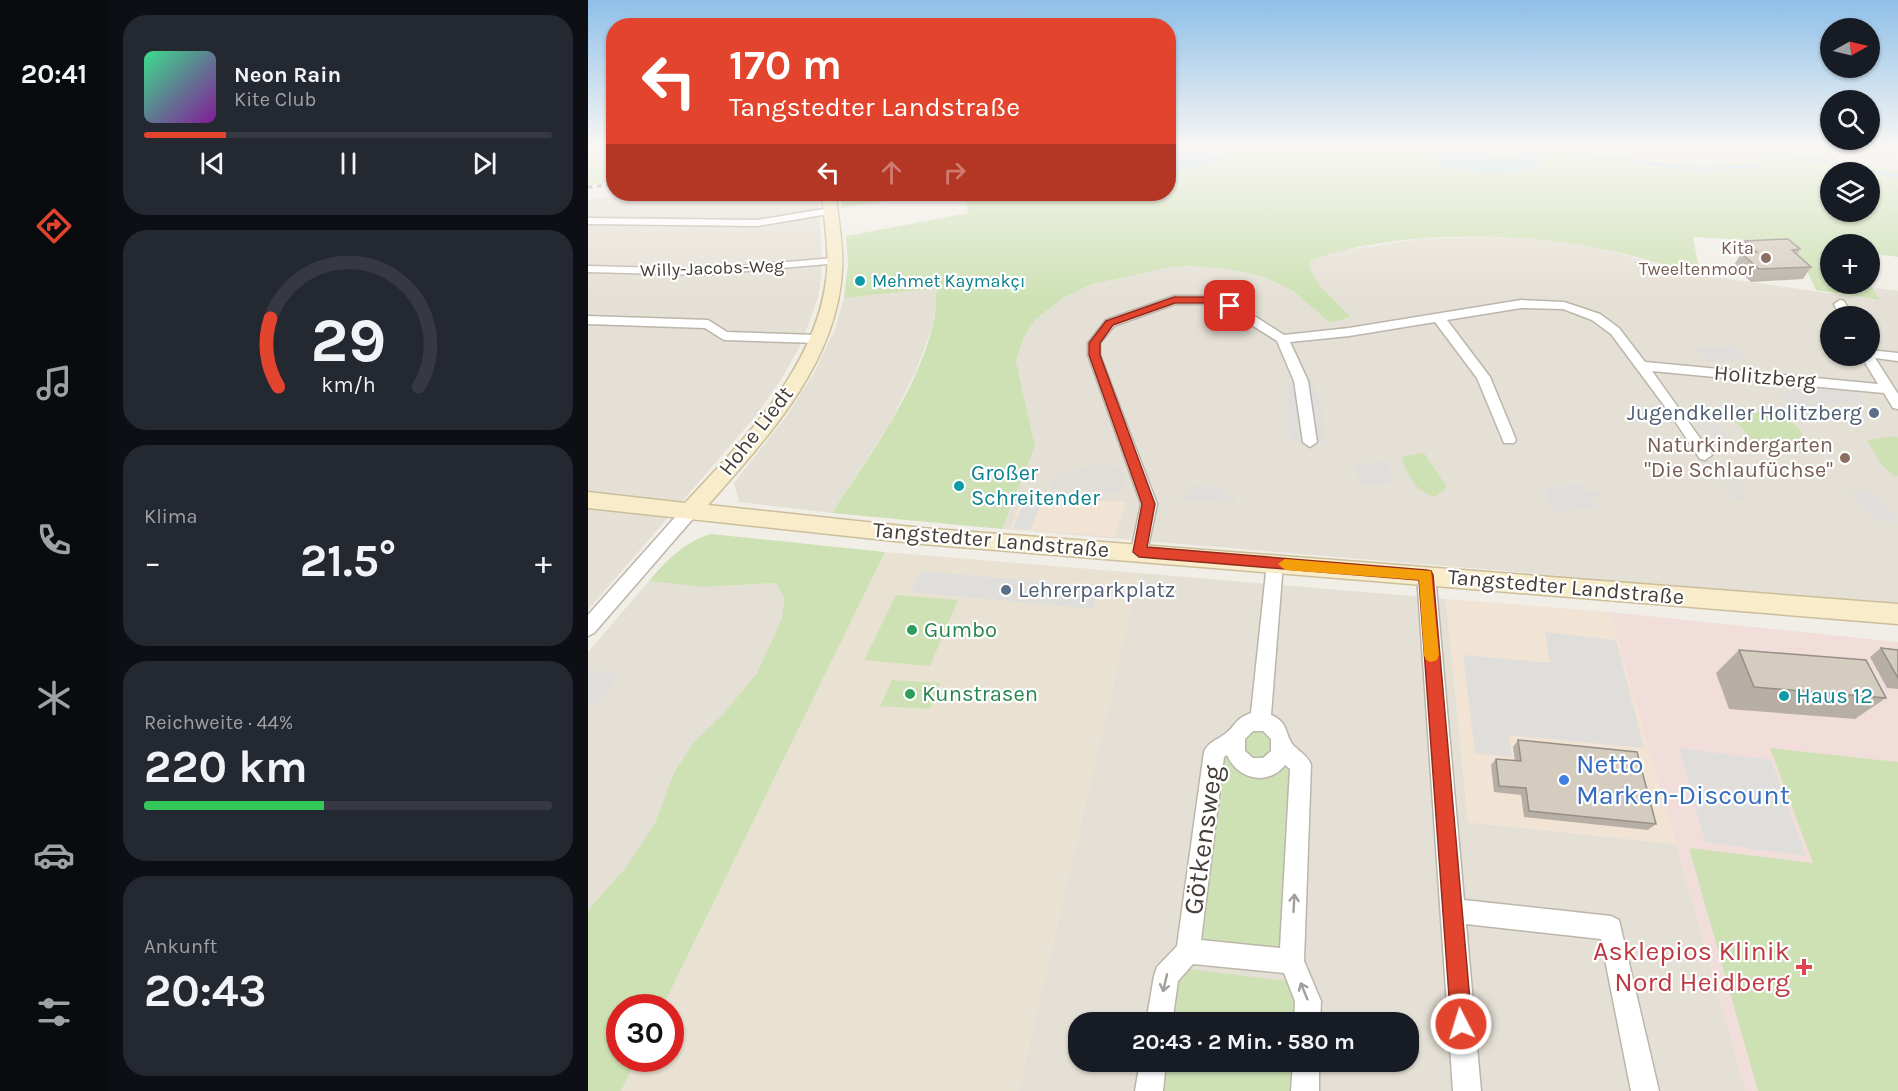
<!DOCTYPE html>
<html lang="de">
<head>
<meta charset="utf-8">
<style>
	:root { --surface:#171b24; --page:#242831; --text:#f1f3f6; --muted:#9ea1a6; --line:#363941; --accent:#e2442d }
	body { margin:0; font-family:Karla,sans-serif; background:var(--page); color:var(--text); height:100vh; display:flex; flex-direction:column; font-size:22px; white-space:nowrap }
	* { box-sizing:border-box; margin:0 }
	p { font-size:20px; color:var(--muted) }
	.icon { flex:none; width:33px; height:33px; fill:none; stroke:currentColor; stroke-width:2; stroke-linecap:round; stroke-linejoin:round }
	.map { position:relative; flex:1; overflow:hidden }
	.details { display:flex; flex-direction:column; gap:15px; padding:15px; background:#0d0f14; width:480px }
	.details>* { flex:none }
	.hud { position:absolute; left:18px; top:18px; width:570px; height:183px; border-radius:24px; box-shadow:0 2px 4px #0004; background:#e2442d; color:#fff; overflow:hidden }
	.needle { width:39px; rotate:82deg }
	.buttons { position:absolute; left:1232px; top:18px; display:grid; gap:12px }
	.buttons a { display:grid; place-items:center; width:60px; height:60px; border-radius:50%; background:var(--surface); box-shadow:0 2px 4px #0004; font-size:30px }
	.speed { position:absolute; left:18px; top:994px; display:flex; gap:12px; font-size:30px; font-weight:700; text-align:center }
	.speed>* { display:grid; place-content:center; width:78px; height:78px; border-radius:50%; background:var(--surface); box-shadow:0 2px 4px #0004; line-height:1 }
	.speed .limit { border:9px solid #d22; background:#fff; color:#111 }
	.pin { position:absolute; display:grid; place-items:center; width:51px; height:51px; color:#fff; margin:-26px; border-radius:12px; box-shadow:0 3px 9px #0006 }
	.me { position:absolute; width:66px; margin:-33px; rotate:355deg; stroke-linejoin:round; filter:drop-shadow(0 0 4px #0008) }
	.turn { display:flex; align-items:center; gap:21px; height:126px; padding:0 24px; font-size:27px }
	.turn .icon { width:78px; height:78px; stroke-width:2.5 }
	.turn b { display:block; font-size:42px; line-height:51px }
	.lanes { display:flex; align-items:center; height:57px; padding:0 24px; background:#0003; justify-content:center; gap:30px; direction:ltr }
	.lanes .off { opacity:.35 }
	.big { font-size:45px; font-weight:700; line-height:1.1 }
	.details .card { flex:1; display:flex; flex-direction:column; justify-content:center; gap:9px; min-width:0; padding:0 21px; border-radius:24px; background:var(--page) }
	.details .dial { align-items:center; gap:0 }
	.dial svg { height:156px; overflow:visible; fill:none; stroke:var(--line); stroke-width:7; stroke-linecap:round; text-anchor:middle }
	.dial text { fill:var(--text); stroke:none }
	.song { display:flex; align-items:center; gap:18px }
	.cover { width:72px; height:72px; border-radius:9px; background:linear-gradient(135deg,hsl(150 70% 55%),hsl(290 70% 35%)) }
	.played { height:6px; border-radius:3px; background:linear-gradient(90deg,var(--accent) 20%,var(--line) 20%) }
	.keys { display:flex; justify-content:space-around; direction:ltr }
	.heat { display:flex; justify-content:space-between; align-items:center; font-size:33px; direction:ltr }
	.charge { height:9px; border-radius:4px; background:linear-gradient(90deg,#34c759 44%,var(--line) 0) }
	.trip { position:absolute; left:480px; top:1012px; width:351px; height:60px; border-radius:24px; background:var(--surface); box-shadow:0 2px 4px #0004; font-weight:700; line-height:60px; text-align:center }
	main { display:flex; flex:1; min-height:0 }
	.tab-bar { display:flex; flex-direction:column; width:108px; justify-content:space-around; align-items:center; background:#090b0e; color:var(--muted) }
	.tab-bar .icon { width:42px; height:42px }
	.tab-bar .current { color:var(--accent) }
	.tab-bar b { font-size:27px; color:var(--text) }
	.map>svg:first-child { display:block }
	.residential { fill:#e5e0d5; fill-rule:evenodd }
	.commercial { fill:#f1e4d4 }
	.industrial { fill:#e1ddd8 }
	.education { fill:#e9e2d2 }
	.medical { fill:#f1dedb }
	.green { fill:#cee1b4; fill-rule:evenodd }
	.parking { fill:#e0dedb }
	.water { fill:#a9d0e8 }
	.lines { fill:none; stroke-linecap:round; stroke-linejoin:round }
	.stream { stroke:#a9d0e8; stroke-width:3 }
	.street-casing { stroke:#bcb5aa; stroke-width:3 }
	.secondary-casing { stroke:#ccbe9b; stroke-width:3 }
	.street { fill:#fff; fill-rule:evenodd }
	.secondary { fill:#f8ecca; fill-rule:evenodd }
	.rail { stroke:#959595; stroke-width:3; stroke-dasharray:4.5 4.5; stroke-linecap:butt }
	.wall { fill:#b7afa5 }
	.building { fill:#d5ccc0; stroke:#958f86; stroke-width:1.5 }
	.oneway { stroke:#a29e9b }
	.route { fill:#e2442d; stroke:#932c1d; stroke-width:1.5 }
	.slow { fill:#f59e0b }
	.education-dot { fill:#8d6e63; stroke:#fff; stroke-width:2 }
	.culture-dot { fill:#0f9aa8; stroke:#fff; stroke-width:2 }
	.service-dot { fill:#5c6f8a; stroke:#fff; stroke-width:2 }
	.leisure-dot { fill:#2e9e5b; stroke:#fff; stroke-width:2 }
	.shop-dot { fill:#3f7fe0; stroke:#fff; stroke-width:2 }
	.health-dot { fill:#e0444e; stroke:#fff; stroke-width:2 }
	.labels { text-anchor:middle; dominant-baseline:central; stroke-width:4.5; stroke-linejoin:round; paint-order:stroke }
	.far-education-label { font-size:18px; fill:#785e54; stroke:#fff; text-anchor:end }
	.far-street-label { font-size:18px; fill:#443e37; stroke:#fff }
	.far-culture-label { font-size:18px; fill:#0d838f; stroke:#fff; text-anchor:start }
	.street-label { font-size:22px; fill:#443e37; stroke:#fff }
	.service-label { font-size:22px; fill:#4e5e75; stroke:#fff; text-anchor:end }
	.education-label { font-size:22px; fill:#785e54; stroke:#fff; text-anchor:end }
	.culture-label { font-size:22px; fill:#0d838f; stroke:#fff; text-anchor:start }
	.leisure-label { font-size:22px; fill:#27864d; stroke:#fff; text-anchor:start }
	.near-shop-label { font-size:27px; fill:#366cbe; stroke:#fff; text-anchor:start }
	.near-street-label { font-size:27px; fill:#443e37; stroke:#fff }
	.near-health-label { font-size:27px; fill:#be3a42; stroke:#fff; text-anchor:end }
</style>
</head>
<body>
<main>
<nav class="tab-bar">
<b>20:41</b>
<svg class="icon current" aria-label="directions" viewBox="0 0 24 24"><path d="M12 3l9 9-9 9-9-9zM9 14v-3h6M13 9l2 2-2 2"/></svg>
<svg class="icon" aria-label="music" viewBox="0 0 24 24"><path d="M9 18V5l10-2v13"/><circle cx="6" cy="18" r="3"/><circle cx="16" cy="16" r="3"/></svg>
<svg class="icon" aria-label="phone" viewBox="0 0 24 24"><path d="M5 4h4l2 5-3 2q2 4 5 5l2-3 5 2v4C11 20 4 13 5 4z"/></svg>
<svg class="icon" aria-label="climate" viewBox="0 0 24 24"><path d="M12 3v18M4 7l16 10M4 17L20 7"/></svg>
<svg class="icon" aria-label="car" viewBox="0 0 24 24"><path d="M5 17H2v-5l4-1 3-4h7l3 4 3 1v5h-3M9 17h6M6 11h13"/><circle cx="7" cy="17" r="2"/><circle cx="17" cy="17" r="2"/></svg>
<svg class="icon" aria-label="filters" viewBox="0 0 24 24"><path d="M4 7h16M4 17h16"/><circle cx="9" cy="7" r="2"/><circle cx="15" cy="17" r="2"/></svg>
</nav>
<section class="details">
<div class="card">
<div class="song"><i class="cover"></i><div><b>Neon Rain</b><p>Kite Club</p></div></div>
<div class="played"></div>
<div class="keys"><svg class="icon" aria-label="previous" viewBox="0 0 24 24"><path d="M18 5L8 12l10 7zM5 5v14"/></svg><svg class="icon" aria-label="pause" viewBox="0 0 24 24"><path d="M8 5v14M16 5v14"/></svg><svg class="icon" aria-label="next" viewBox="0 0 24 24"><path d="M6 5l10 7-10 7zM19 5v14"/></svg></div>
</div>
<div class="card dial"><svg viewBox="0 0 100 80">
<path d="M14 69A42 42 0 1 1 86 69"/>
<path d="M14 69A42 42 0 0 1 10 34" stroke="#e2442d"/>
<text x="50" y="56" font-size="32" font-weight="700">29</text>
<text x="50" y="72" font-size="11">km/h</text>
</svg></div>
<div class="card"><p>Klima</p>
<div class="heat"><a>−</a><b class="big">21.5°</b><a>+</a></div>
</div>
<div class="card"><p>Reichweite · 44%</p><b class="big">220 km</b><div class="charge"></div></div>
<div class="card"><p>Ankunft</p><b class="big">20:43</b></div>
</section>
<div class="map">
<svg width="1310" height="1091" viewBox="0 0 1310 1091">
	<rect width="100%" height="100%" fill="#f1eee7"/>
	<!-- residential -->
	<path class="residential" d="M988,147h197v2l-17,11 -52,6 -123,-14z
		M1199,147h111v23l-111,-19z
		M59,194l84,2 13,-2h73l4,38 1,38 -4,28 -16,44 -20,36 -27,39 -167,193v-411z
		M906,237l58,3 47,8 101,27 179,25 -9,-13 28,4v313l-896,-75 33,-83 -19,-85 8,-24 12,-18 27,-21 27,-13 76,-17 23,-2 38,3 34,7 31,14 38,33 21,-6 -30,-30 -12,-20 1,-7 22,-8 88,-13zM1242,316h39v40h-39z
		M349,287l-4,37 -17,47 -26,52 -58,90 -93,-11 -5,-19 54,-69 26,-41 21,-44 9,-31z
		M551,573l307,26 22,223 208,22 70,247h-728zM490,1023h330v39h-330z
		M61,581l55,6 72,-4 8,15 -2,20 -25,55 -33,40 -31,30 -38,80 -29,44 -38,43v-258z"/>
	<!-- commercial -->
	<path class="commercial" d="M437,491l22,2 -1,4 80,5 -11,35 -105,-8z
		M858,599l164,13 66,232 -208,-22z"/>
	<!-- industrial -->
	<path class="industrial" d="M1121,415l28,31h-12l-27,-17 -5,-7 3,-5z
		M1113,460l30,4 19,23 -9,-1 3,14 -12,-1 -13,-14 -2,-4 18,2 -4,-12 -32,-4z
		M518,463l17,9 2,7 -2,14 -74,-5 5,-13z"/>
	<!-- education -->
	<path class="education" d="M297,552l254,21 -121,518h-397l16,-32h33v-51h-8z"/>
	<!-- medical -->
	<path class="medical" d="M1022,612l288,30v449h-152z"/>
	<!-- green -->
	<path class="green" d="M0,147h25v35l-25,3z
		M581,147h249l48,24 43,1 26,-2 11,-16 -3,-7h33l5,5 123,14 51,-6 6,-11 26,-2 1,4 110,19v87l-29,-4v-9h-39v40h39l11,16 -64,-10 -16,-34 -20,-14 -87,-5 7,38c-34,-9 -68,-21 -103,-27 -84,-17 -205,-17 -286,12l-2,7 12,20 30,30 -21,6 -38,-33 -31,-14 -33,-7 -39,-3 -23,2 -76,17 -27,13 -27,21 -12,18 -8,24 19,85 -33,83 -170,-16c38,-59 84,-119 101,-188 3,-12 2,-25 4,-37l-93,10 4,-33 -2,-29 123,-23 -6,-19h205zM1242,172h39v40h-39z
		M888,147h42l1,13c-17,1 -29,-5 -43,-13z
		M253,194h102v4l-18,-3 -83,13z
		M1188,410l24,19 1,4 22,20 -66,-8 -27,-30z
		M1308,436l2,2v38h-4l-13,-12 -14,-24z
		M836,453l23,34 -12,10c-21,-6 -26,-21 -34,-40z
		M123,534l174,18 -223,456h-42v51h17l-16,32h-33v-181l38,-43 29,-44 19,-50 19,-30 31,-30 33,-40 25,-55 2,-20 -8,-15 -72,4 -55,-6c18,-21 35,-39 62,-47z
		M308,595l62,5 -28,66 -66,-6z
		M304,680l48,3 -10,26 -50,-3z
		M680,728l9,29 -32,5 -2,-30z
		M1182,748l128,14v329h-140l-69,-243 124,15z
		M646,753l42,11h17l-8,191 -88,-10 23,-189z
		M599,969l99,12 12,19 -1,23h-128l7,-46z
		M576,1062h132l-1,29h-135z"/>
	<!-- parking -->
	<path class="parking" d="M1147,346l13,15 -42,1 -12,-15z
		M718,375l7,9 9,27 3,32 -35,-2 -2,-58 7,-7z
		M1220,387l6,4 16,-2 24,2 11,10 -73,7 -16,-15z
		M798,460l10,22 -35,4 -7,-21z
		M993,484l5,7 11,-1 4,7 -9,1 5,9 -42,6 -6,-10 -4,-15z
		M603,485l36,3 -2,7 10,1 -1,7 -54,-3 -1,-5 11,-2z
		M1277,488l33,33v1h-18l-32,-29z
		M440,493l17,1 -15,36 -17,-2z
		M334,571l178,16 -7,22 -182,-17z
		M957,632l71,8 28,108 -135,-13 3,22 -37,-4 -12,-98 87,8z
		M0,669l33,5 -26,32 -7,-1z
		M1091,748l92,12 35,96 -101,-14z"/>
	<!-- water -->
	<path class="water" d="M581,147h39l14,16 -53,9z
		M830,147c16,0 46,-4 59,1 17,5 22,13 41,11v-12h25l3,6 -11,17c-35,3 -91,10 -117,-23z"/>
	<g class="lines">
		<!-- stream -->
		<path class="stream" d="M980,147l17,8 117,15 57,-5 3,-10 8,-3
			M1199,155l111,21"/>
		<!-- street casing -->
		<g class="street-casing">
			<path id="street" d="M242,208l4,1v4l-77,13 -169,-2v-6l169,2z
				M247,258l4,1v4l-136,12 -115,-3v-6l115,3z
				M586,296h31l29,7 50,32 65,-7 172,-28 43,2 36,12 19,14 26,34 233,22 -17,-28h8v-6l29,3v8l-23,-3 23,36v15l-5,-1 -9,-15 -232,-22 60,84 -7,5 -5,-1 -31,-47 -58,-78 -19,-14 -29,-11 -42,-1 -74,12 43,57 26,63 -2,3h-10l-27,-65 -42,-56 -86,14 -59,6 18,39 9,61 -7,5 -7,-5 -9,-61 -17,-40 -51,-32 -21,-5h-30l-61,22 -14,17v12l57,149 -10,48 -2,5 -6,1 -6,-1 -2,-5 10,-48 -53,-149v-12l18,-23z
				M1252,300l4,1 8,15h-12l-6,-12z
				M0,316l120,4 19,12 90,3 6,4 -6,4 -93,-3 -19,-12 -117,-4z
				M103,504l6,2 2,4 -2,4 -103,119 -6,3v-21l97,-109z
				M687,556l6,2 2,5 -12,152c19,8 13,20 23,31 7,7 14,10 17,19l-7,196 17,40 -1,22h-26l1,-22 -11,-28 -91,-9 -15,17 -6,42h-26l8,-47 3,-9 20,-21 27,-194c4,-10 13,-12 21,-18 12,-9 8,-14 26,-21l16,-150 2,-5zM665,731h10l8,8v12l-8,7h-10l-8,-7v-12zM639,755c10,24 41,32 58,10l5,4 -10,179 -79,-8 23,-183z
				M838,568l6,2 3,5 29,325 147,16 8,4 40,171h-28l-30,-152 -135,-15 15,167h-28l-36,-516 3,-5z
				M552,1062h26l-3,29h-28z
				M705,1062h26v29h-28z"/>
		</g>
		<!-- secondary casing -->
		<g class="secondary-casing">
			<path id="secondary" d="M234,194h14c2,26 8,52 6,77 -5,93 -76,168 -134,234l214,23 976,76v20l-976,-80 -334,-36v-16l97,11c60,-65 134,-138 142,-231 2,-26 -3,-52 -5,-78z"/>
		</g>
		<!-- street -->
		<use href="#street" class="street"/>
		<!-- secondary -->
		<use href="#secondary" class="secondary"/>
		<!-- rail -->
		<path class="rail" d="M0,187l26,-2"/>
	</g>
	<!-- wall -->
	<path class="wall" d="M1157,241l55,8 -3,6 14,12 -8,12 -52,3 -17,-17 6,-10 -2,-2z
		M1293,648l17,2v39l-11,-1 -17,-31z
		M1151,650l147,48 -31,21 -126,-10 -13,-36z
		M930,740l138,84 -8,6 -124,-13 -3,-22 -27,-3 -3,-27 5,-6 19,2 -2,-14z"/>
	<!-- building -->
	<path class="building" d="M1200,239l12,10 -8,1 19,17 -52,2 -18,-16 16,-1 -12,-11z
		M1293,648l17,2v28z
		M1151,650l127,10 20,38 -132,-11z
		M930,740l119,12 19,72 -127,-13 -3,-23 -27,-2 -3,-27 25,2z"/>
	<!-- one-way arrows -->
	<defs><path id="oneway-shaft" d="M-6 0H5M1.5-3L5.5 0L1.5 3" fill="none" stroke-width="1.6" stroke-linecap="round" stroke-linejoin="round" transform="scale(1.5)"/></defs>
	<g class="oneway">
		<use href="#oneway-shaft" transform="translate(706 903) rotate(-87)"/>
		<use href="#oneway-shaft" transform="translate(577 983) rotate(103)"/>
		<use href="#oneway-shaft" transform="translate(716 991) rotate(-112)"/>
	</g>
	<!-- sky -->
	<linearGradient id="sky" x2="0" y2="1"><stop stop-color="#8fbfe8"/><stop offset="0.49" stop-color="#f9f7f4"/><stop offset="1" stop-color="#f9f7f4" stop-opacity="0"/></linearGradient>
	<rect width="1310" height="300" fill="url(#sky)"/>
	<!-- route -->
	<path class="route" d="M586,297h32l29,9 -5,3 -24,-6h-31l-62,22 -13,18v12l55,149 -8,43 279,23 5,1 2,4 39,449 -3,7 -8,3 -7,-3 -3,-7 -32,-444 -280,-23 -6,-5 9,-48 -53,-149v-12l17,-22z"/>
	<!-- slow -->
	<path class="slow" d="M697,559l146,12 8,84 -2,5 -6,2 -5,-2 -2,-5 -5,-75 -134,-10 -7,-6z"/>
	<!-- markers -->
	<g class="education-dot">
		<circle cx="1178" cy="258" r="6"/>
		<circle cx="1257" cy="458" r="6"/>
	</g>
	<g class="culture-dot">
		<circle cx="272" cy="281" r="6"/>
		<circle cx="371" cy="486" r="6"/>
		<circle cx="1196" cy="696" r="6"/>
	</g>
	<g class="service-dot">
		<circle cx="1286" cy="413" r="6"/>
		<circle cx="418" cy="590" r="6"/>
	</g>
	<g class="leisure-dot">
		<circle cx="324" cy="630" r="6"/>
		<circle cx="322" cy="694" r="6"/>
	</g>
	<circle class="shop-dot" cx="976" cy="780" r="6"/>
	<path class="health-dot" d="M1213 958h6v6h6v6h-6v6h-6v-6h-6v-6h6z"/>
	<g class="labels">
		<!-- far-education labels -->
		<g class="far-education-label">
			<text x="1166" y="248">Kita<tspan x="1166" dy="21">Tweeltenmoor</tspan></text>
		</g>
		<!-- far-street labels -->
		<g class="far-street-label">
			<text transform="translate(124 268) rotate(-2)">Willy-Jacobs-Weg</text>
		</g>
		<!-- far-culture labels -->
		<g class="far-culture-label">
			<text x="284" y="281">Mehmet Kaymakçı</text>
		</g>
		<!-- street labels -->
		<g class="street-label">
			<text transform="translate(1177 377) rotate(5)">Holitzberg</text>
			<text transform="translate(168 431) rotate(-52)">Hohe Liedt</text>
			<text transform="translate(403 540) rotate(5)">Tangstedter Landstraße</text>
			<text transform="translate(978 587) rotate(5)">Tangstedter Landstraße</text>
		</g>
		<!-- service labels -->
		<g class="service-label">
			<text x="1274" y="413">Jugendkeller Holitzberg</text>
			<text x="430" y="590" text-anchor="start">Lehrerparkplatz</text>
		</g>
		<!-- education labels -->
		<g class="education-label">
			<text x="1245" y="445">Naturkindergarten<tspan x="1245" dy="25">"Die Schlaufüchse"</tspan></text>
		</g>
		<!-- culture labels -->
		<g class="culture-label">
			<text x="383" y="473">Großer<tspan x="383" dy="25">Schreitender</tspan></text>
			<text x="1208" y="696">Haus 12</text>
		</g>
		<!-- leisure labels -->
		<g class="leisure-label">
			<text x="336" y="630">Gumbo</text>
			<text x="334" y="694">Kunstrasen</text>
		</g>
		<!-- near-shop labels -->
		<g class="near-shop-label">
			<text x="988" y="764">Netto<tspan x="988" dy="31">Marken-Discount</tspan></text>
		</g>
		<!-- near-street labels -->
		<g class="near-street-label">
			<text transform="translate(615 840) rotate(-82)">Götkensweg</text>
		</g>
		<!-- near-health labels -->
		<g class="near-health-label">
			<text x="1202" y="951">Asklepios Klinik<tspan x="1202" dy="31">Nord Heidberg</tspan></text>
		</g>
	</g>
</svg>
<div class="buttons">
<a><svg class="needle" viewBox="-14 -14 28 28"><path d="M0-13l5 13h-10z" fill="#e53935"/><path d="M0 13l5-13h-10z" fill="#9ea1a6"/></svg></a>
<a><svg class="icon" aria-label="search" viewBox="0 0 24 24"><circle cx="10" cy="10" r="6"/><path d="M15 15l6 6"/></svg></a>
<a><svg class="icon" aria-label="layers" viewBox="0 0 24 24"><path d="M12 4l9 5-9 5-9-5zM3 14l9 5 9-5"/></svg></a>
<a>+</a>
<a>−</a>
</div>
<div class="speed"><div class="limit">30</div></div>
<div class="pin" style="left:642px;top:306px;background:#d93025"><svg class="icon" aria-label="arrive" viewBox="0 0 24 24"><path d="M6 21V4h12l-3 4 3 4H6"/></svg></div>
<svg class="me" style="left:873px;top:1024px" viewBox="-20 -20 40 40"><circle r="17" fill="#e2442d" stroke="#fff" stroke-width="3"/><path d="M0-11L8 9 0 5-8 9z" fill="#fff"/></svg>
<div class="trip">20:43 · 2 Min. · 580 m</div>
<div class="hud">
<div class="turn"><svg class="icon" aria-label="left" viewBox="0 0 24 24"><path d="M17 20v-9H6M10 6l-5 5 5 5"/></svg><div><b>170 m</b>Tangstedter Landstraße</div></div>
<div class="lanes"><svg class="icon" aria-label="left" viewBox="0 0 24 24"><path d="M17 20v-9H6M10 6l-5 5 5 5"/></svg><svg class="icon off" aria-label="ahead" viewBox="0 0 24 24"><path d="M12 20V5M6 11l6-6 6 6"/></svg><svg class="icon off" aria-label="right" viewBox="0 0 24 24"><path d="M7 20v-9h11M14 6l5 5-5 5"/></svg></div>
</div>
</div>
</main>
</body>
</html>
